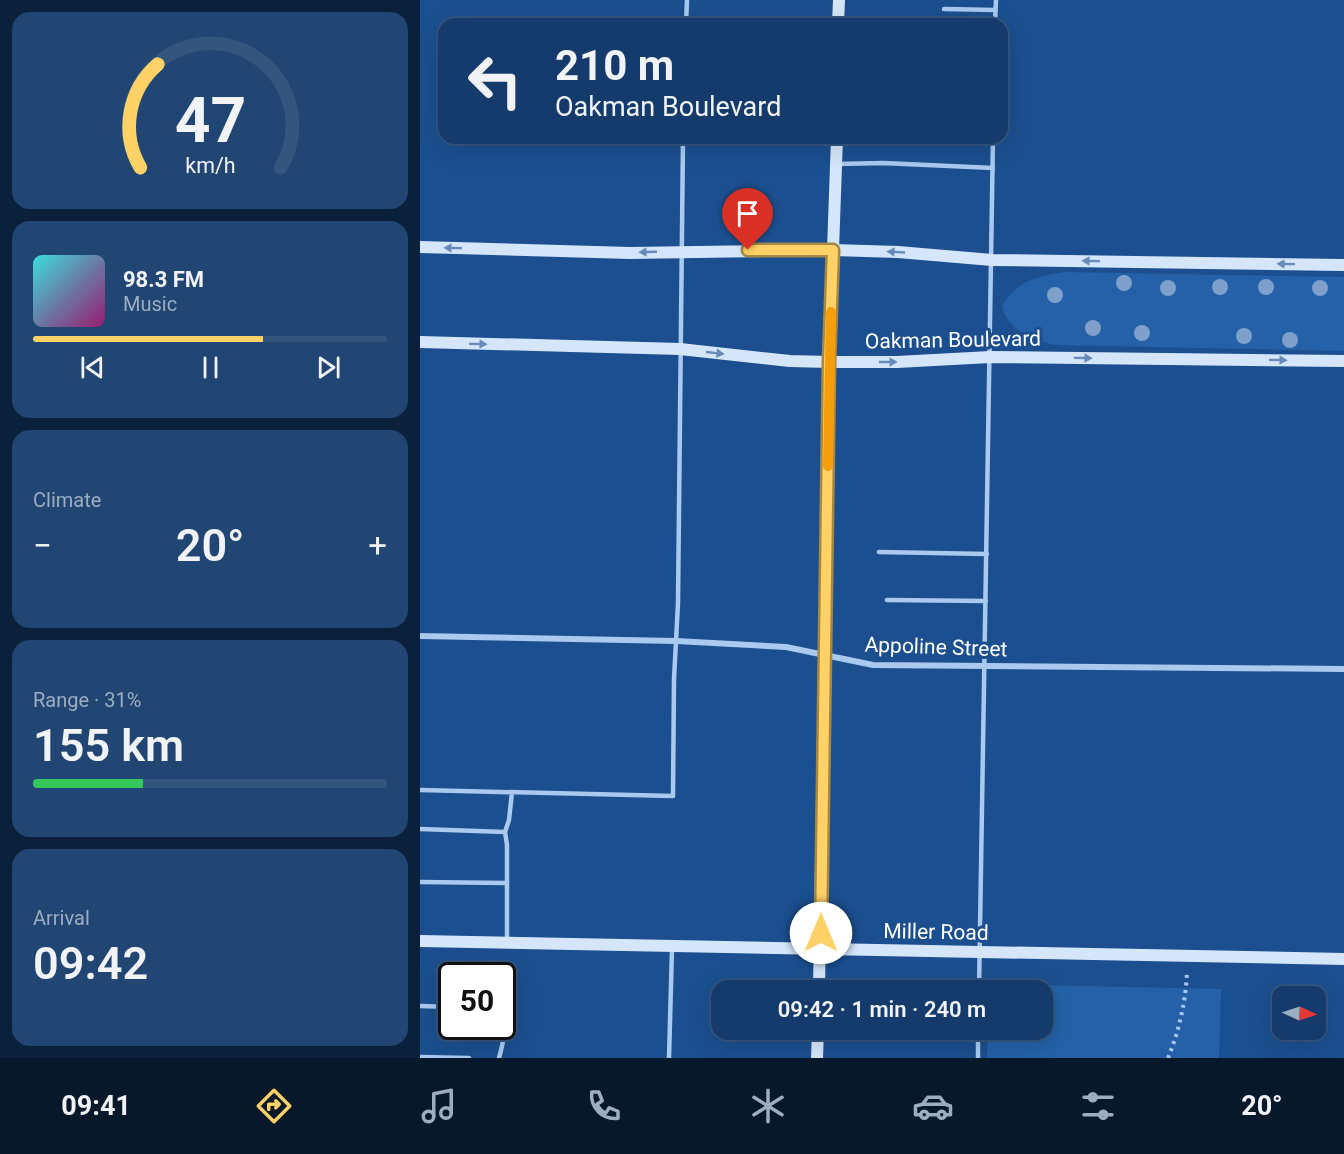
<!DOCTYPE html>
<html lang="en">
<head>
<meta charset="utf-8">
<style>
	:root { --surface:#143b6b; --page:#214673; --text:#f1f3f6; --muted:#9dadc1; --line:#33557e; --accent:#ffd166 }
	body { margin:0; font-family:Roboto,sans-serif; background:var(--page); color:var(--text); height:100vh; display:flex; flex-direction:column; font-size:22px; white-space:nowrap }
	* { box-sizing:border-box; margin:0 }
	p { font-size:20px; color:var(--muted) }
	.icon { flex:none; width:33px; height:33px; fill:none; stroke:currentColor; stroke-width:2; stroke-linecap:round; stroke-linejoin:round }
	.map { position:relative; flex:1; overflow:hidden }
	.panel { display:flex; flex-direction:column; gap:12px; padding:12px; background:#0b203b; width:420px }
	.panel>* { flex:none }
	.banner { position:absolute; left:18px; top:18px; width:570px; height:126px; border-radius:18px; box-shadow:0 6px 24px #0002,0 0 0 2px var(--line); background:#143b6b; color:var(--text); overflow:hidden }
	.needle { width:39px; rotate:93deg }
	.buttons { position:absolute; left:852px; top:986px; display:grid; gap:12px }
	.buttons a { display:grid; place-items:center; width:54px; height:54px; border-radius:12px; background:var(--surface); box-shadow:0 6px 24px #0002,0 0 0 2px var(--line); font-size:30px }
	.speed { position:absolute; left:18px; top:962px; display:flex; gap:12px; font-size:30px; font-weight:700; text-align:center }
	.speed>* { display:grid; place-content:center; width:78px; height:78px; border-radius:50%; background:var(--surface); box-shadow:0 6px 24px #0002,0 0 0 2px var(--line); line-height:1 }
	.speed .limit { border:3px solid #111; border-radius:9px; background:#fff; color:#111 }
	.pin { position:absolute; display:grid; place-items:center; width:51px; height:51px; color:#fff; margin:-62px -26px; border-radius:50% 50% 50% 0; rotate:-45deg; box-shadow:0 0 6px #0007 }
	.pin .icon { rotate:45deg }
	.me { position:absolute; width:66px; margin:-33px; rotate:0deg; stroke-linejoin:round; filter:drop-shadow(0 0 4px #0008) }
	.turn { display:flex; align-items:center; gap:21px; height:126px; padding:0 18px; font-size:27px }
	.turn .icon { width:78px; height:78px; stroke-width:2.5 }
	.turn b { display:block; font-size:42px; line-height:51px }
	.big { font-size:45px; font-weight:600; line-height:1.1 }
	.panel .card { flex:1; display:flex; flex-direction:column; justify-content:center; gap:9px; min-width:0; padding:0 21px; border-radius:18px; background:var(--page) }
	.panel .dial { align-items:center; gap:0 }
	.dial svg { height:156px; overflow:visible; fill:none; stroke:var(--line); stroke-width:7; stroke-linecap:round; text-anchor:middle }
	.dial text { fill:var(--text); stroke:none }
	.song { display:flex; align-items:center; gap:18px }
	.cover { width:72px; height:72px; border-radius:9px; background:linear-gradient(135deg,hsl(180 70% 55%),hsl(320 70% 35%)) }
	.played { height:6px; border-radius:3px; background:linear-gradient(90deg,var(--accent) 65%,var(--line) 65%) }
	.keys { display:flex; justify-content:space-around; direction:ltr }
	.heat { display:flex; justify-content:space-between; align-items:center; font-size:33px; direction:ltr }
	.charge { height:9px; border-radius:4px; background:linear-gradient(90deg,#34c759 31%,var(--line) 0) }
	.trip { position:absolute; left:291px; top:980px; width:342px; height:60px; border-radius:18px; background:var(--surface); box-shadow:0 6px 24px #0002,0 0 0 2px var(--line); font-weight:600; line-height:60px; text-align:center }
	.tabs { display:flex; height:96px; justify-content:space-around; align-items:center; background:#08182b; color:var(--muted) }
	.tabs .icon { width:42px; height:42px }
	.tabs .on { color:var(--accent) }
	.tabs b { font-size:27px; color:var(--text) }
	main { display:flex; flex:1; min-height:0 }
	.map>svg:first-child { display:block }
	.green { fill:#2461a8 }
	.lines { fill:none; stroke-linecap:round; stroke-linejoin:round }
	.path { stroke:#a9c9ee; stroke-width:4; stroke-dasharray:3 4.5; stroke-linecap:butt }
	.lane { stroke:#a9c9ee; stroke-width:4.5 }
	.street { stroke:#a9c9ee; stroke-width:6 }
	.secondary { stroke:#d6e6fa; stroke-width:12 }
	.tree { fill:#7ea0ca }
	.oneway { fill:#668bba }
	.route-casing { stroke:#a68842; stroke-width:15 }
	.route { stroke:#ffd166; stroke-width:10 }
	.slow { stroke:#f59e0b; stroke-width:10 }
	.labels { text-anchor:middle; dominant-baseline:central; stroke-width:6; stroke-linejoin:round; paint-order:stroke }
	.street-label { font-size:21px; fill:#fff; stroke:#1b4f8f }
</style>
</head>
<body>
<main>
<section class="panel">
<div class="card dial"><svg viewBox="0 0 100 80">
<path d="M14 69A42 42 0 1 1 86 69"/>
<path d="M14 69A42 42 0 0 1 23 16" stroke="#ffd166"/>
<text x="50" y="56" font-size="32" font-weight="700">47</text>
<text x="50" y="72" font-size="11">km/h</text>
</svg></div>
<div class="card">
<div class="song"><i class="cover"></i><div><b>98.3 FM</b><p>Music</p></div></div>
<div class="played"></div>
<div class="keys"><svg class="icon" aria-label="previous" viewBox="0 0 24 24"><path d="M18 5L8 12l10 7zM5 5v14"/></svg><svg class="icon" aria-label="pause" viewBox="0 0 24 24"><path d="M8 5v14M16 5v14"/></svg><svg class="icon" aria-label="next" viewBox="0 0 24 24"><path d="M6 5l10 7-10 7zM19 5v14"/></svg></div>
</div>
<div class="card"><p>Climate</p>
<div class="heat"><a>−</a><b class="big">20°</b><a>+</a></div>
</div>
<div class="card"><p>Range · 31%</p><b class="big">155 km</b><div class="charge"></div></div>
<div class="card"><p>Arrival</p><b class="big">09:42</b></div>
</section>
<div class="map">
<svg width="924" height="1058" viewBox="0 0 924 1058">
	<rect width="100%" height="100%" fill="#1b4f8f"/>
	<!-- green -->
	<path class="green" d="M645,272l279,5v74l-289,-6c-23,-5 -48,-15 -53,-39 13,-24 37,-31 63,-34z
		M568,984l233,5 -2,69h-232l1,-29h54v-39h-54z"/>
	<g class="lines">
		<!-- path -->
		<path class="path" d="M748,1058c11,-27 18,-57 19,-87"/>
		<!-- lane -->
		<path class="lane" d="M524,9l51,1
			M266,24l1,-24
			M575,24l1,-24
			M416,164l47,-1 110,5
			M459,552l108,2
			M467,600l99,1
			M0,790l253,6 1,-117 4,-76 5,-465
			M0,829l85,3 2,13v97
			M85,832l4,-12 3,-28
			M0,882l87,1
			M559,990l14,-852
			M0,1006l32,1
			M0,1057l49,1
			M79,1058c3,-11 7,-25 3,-36
			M249,1058l3,-109
			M558,1058v-29"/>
		<!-- street -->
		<path class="street" d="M0,636l256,5 110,6 87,18 471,4"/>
		<!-- secondary -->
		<path class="secondary" d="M418,24l1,-24
			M0,247l210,6 203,-3 65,2 94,8 352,5
			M0,342l260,7 110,12 39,1h68l93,-5 354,4
			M0,941l924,18
			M399,990l10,-628 8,-224
			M397,1058l1,-29"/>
	</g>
	<!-- trees -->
	<g class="tree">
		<circle cx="704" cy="283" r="8"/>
		<circle cx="800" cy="287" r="8"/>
		<circle cx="846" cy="287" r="8"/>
		<circle cx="748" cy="288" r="8"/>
		<circle cx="900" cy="288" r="8"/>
		<circle cx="635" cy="295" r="8"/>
		<circle cx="673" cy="328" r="8"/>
		<circle cx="722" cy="333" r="8"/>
		<circle cx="824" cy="336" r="8"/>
		<circle cx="870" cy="340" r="8"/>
	</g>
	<!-- one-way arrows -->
	<defs><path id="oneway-solid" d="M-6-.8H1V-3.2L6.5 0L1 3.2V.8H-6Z" transform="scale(1.5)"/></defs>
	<g class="oneway">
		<use href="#oneway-solid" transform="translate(33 248) rotate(-179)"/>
		<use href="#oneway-solid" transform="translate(228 252) rotate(178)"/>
		<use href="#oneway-solid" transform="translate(476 252) rotate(-177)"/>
		<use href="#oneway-solid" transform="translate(671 261) rotate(-179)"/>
		<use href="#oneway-solid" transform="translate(866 264) rotate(-179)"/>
		<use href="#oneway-solid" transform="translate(58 344) rotate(1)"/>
		<use href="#oneway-solid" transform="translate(295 353) rotate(6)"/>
		<use href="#oneway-solid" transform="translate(663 358) rotate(1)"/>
		<use href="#oneway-solid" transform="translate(858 360) rotate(1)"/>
		<use href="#oneway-solid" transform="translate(468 362)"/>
	</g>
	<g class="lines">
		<!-- route casing -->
		<g class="route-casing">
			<path id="route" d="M328,250h85l-4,112 -8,571"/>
		</g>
		<!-- route -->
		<use href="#route" class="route"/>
		<!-- slow -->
		<path class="slow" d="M408,466l3,-154"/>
	</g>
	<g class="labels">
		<!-- street labels -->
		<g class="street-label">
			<text transform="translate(533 340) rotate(-1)">Oakman Boulevard</text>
			<text transform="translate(516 647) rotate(2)">Appoline Street</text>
			<text transform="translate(516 932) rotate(1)">Miller Road</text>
		</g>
	</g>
</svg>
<div class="buttons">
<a><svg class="needle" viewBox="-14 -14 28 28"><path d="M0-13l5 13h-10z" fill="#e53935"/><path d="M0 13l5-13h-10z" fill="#9dadc1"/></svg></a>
</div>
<div class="speed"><div class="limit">50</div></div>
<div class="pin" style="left:328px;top:250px;background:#d93025"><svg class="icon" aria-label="arrive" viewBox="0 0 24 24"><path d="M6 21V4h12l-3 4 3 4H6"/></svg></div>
<svg class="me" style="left:401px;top:933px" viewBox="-20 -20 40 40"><circle r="19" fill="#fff"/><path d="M0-13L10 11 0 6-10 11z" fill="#ffd166"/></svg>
<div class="trip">09:42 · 1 min · 240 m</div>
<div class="banner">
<div class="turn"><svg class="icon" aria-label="left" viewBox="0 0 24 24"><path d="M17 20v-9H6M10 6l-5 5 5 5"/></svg><div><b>210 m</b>Oakman Boulevard</div></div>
</div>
</div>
</main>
<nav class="tabs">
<b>09:41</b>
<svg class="icon on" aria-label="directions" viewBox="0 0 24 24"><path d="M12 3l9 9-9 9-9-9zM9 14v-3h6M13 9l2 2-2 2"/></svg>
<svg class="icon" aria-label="music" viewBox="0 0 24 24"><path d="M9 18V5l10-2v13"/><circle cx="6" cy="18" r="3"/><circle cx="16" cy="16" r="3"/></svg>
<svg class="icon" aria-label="phone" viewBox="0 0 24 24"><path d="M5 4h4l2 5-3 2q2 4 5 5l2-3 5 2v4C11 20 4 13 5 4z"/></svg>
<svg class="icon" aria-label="climate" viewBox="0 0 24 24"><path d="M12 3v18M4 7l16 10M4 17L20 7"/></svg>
<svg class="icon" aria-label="car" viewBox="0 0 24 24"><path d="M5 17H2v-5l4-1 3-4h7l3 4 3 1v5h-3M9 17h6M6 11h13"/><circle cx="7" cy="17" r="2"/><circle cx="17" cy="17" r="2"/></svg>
<svg class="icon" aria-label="filters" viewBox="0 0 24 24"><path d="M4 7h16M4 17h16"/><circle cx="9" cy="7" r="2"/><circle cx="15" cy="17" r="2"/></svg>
<b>20°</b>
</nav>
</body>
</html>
